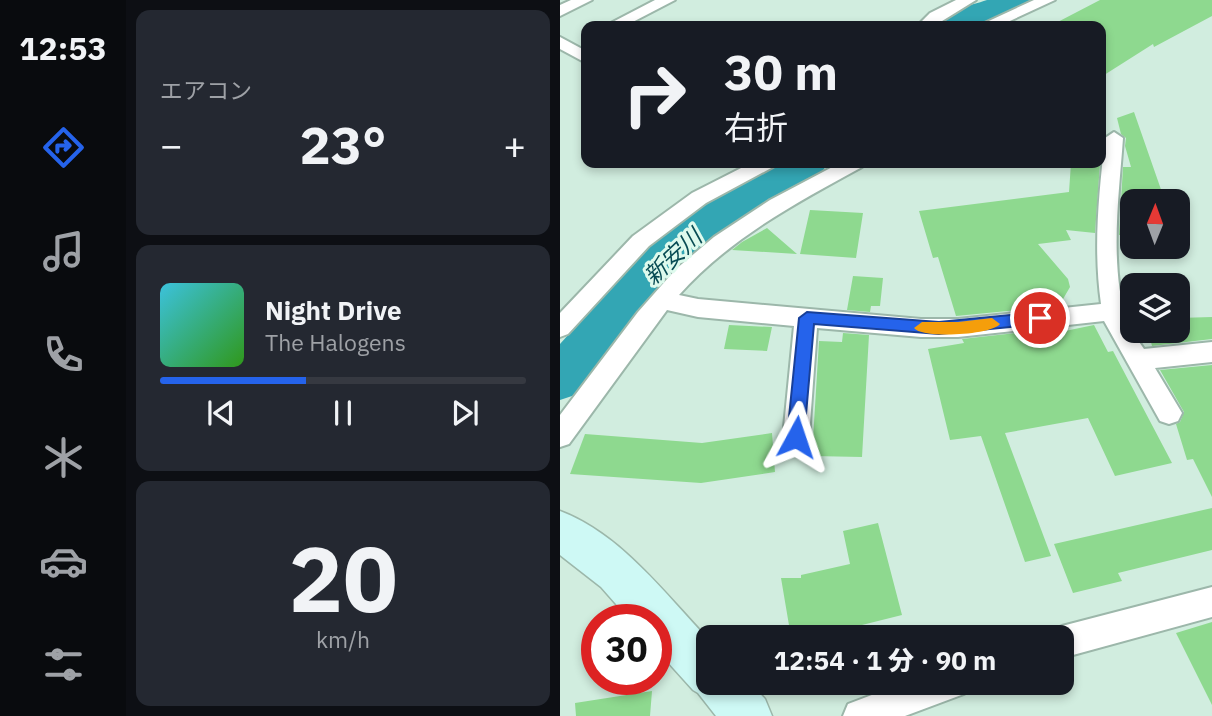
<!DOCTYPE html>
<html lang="ja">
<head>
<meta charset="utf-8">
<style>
	:root { --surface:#171b24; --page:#242831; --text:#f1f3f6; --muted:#9ea1a6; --line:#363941; --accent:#2563eb }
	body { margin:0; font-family:"IBM Plex Sans","Noto Sans JP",sans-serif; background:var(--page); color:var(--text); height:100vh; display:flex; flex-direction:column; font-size:26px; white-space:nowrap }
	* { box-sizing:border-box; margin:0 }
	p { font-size:23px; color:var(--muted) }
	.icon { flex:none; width:38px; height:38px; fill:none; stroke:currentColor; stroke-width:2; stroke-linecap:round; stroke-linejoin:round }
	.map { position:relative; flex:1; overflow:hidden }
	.side { display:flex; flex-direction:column; gap:10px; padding:10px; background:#0d0f14; width:434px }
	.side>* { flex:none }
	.hud { position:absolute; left:21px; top:21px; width:525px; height:147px; border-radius:14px; box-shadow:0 4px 10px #0003; background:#171b24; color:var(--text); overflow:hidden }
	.needle { width:46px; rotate:1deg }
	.tools { position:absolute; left:560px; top:189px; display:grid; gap:14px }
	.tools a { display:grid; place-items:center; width:70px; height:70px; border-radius:14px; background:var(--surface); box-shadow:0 4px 10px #0003; font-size:35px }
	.speed { position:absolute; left:21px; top:604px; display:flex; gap:14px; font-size:35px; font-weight:700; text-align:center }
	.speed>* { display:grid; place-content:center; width:91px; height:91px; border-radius:50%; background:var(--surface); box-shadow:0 4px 10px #0003; line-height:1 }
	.speed .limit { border:10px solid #d22; background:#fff; color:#111 }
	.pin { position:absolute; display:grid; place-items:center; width:60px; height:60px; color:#fff; margin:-30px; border:4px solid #fff; border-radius:50%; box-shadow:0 2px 7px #0007 }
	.me { position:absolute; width:77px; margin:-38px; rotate:5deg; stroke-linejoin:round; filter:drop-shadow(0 0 5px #0008) }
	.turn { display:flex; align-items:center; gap:24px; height:147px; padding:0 28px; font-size:32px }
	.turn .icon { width:91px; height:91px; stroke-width:2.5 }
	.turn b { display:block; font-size:49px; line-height:60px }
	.big { font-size:52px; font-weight:800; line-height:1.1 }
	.side .widget { flex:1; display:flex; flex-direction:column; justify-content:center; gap:10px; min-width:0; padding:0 24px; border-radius:14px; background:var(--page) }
	.side .dial { align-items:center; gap:0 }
	.dial b { font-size:91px; line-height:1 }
	.song { display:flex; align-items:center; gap:21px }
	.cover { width:84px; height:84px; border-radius:10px; background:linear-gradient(135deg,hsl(190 70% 55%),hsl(110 70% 35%)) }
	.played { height:7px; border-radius:4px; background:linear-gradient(90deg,var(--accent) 40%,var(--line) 40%) }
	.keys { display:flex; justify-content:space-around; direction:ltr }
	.heat { display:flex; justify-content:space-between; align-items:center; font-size:38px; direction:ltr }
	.trip { position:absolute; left:136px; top:625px; width:378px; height:70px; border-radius:14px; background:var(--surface); box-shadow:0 4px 10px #0003; font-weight:800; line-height:70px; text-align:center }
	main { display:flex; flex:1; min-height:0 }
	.tabs { display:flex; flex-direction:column; width:126px; justify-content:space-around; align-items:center; background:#090b0e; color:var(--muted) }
	.tabs .icon { width:49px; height:49px }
	.tabs .on { color:var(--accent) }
	.tabs b { font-size:32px; color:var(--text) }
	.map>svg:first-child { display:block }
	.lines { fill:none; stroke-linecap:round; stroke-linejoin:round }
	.stream { fill:#33a6b4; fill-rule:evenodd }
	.river { fill:#33a6b4; fill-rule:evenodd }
	.building { fill:#8ed98f }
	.street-casing { stroke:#9cb7aa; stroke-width:4 }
	.secondary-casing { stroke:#9cb7aa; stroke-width:3 }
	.street { fill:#fff; fill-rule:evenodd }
	.secondary { fill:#cef9f5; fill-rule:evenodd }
	.route { fill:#2563eb; stroke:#184099; stroke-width:2 }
	.slow { fill:#f59e0b }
	.labels { text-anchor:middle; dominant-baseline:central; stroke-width:6; stroke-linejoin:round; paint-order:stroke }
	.water-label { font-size:23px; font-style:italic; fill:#084c54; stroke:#defaed }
</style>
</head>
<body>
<main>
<nav class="tabs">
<b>12:53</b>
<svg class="icon on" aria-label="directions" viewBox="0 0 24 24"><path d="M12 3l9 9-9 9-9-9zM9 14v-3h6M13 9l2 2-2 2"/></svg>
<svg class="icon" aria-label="music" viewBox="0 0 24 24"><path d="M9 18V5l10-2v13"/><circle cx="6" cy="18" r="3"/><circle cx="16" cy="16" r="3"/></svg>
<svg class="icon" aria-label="phone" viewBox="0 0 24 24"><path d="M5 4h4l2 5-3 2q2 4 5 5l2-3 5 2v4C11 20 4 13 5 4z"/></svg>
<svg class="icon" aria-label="climate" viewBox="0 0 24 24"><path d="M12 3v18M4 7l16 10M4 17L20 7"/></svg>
<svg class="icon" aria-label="car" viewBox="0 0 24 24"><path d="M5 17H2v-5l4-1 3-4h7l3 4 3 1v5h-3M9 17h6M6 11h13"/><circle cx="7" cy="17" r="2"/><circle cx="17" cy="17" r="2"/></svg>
<svg class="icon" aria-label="filters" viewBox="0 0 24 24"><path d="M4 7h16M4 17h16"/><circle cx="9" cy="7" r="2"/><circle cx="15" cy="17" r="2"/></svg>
</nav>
<section class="side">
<div class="widget"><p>エアコン</p>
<div class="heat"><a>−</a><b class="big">23°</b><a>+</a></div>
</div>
<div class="widget">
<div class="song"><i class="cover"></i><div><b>Night Drive</b><p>The Halogens</p></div></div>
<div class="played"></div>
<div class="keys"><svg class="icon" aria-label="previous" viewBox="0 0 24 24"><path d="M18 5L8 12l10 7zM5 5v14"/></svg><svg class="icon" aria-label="pause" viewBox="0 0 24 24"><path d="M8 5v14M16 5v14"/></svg><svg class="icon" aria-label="next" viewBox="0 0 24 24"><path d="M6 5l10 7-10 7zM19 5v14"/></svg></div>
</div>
<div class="widget dial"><b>20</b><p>km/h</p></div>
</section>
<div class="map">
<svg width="652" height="716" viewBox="0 0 652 716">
	<rect width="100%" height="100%" fill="#d1eddf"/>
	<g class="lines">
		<!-- stream -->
		<path class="stream" d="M406,6h4l5,8 -1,1h-4l-5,-8z"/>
		<!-- river -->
		<path class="river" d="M427,0h47l-5,7 -53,19h-43c11,-16 37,-20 54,-26z
			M216,163h52l-6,9 -68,37 -72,57 -104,128 -18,6v-56l90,-100 74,-55z"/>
	</g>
	<!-- building -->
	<path class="building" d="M540,0h112v16l-58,31 -1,-3 -52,33v-51h-51z
		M574,112l31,89h-33v35l-13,-1 4,-68h8l-6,-21 1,-8 -5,-4 -4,-16z
		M511,163l29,1 -5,69 -29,-3 5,10 -33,4 30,35 2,8 -11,19 -103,10 -18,-59 -5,1 -14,-47 150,-19z
		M250,210l53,3 -7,45 -56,-4z
		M207,228l30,26 -65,-4 10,-8z
		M293,276l30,2 -3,28h-9l-1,6 -23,-2z
		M652,317v22l-60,7 -4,-15h30v-13z
		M169,325l43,2 -5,24 -43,-2z
		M534,325l14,27 5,-1 59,112 -57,13 -27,-58 -83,15 46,123 -26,6 -44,-126 -31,4 -22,-91 36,-6 -2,-4 82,-9 -3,6z
		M283,333l26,2 -7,122 -50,-1 7,-115 23,1z
		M652,365v132l-19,-38 -6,1 -11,-36 4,-2 4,-10 -24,-42z
		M212,433l3,39 -74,11 -131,-9 15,-40 117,9z
		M652,508v42l-94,23 4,8 -49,12 -19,-49z
		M318,523l24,92 -88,22h-23l-10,-59h20v-3l49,-11 -7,-33z
		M652,622v83l-36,-72z
		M92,691l-2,25h-74l-1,-13z"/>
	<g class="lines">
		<!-- street casing -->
		<g class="street-casing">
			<path id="street" d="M11,0h21l-32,16v-11z
				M95,0h20l-50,26h-20z
				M396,0h20l-42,26h-17l13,-13z
				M474,0h21l-56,26h-21z
				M0,37l26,14v12l-26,-14z
				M554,132l9,6c-4,58 -14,127 4,184 3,9 12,19 17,27l68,-7v20l-57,6 27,45 -4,8 -9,3 -9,-3 -56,-100 -146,16h-37l-104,-9 -8,109 -4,8 -9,3 -9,-3 -4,-8 11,-111 -96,-9 -31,-7 -98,134 -9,3v-32l78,-103 38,-43 38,-32 56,-37 70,-37h25l-3,4c-66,36 -132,71 -183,128l19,4 223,20h37l143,-15c-8,-57 -2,-110 4,-166z
				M191,163h25l-3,4 -67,36 -57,43 -81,88 -8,3v-24l73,-77 59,-43z
				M652,587v30l-150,41v-21h-14l3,-6 11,-5z
				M346,682h62l-4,12 -59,22h-62l5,-12z"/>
		</g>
		<!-- secondary casing -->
		<g class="secondary-casing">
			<path id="secondary" d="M0,511c61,23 105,83 149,129v42h40l16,17 7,17h-56l-18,-23 -5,-3 -37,-41v-29h-26l-29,-33 -41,-32z"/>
		</g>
		<!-- street -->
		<use href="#street" class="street"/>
		<!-- secondary -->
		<use href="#secondary" class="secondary"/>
	</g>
	<!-- route -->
	<path class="route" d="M247,312l132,10 101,-10 7,6 -7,6 -101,10 -125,-10 -10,113 -2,5 -6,2 -6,-2 -3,-5 12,-119z"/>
	<!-- slow -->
	<path class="slow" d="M432,318l8,6c-8,11 -78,15 -86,4l8,-6h36z"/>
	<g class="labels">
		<!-- water labels -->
		<g class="water-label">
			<text transform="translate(112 256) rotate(-43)">新安川</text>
		</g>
	</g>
</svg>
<div class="tools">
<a><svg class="needle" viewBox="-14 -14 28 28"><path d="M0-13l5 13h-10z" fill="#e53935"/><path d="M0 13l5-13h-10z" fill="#9ea1a6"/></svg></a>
<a><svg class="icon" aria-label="layers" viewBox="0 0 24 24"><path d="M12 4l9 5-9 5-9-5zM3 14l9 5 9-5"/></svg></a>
</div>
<div class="speed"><div class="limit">30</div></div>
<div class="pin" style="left:480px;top:318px;background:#d93025"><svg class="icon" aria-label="arrive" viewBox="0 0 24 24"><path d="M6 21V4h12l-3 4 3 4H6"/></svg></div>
<svg class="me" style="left:236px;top:437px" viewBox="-20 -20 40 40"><path d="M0-17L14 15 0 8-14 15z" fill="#2563eb" stroke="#fff" stroke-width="4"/></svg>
<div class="trip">12:54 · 1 分 · 90 m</div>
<div class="hud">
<div class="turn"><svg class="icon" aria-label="right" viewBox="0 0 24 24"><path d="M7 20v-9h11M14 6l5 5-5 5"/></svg><div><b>30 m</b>右折</div></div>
</div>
</div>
</main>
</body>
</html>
